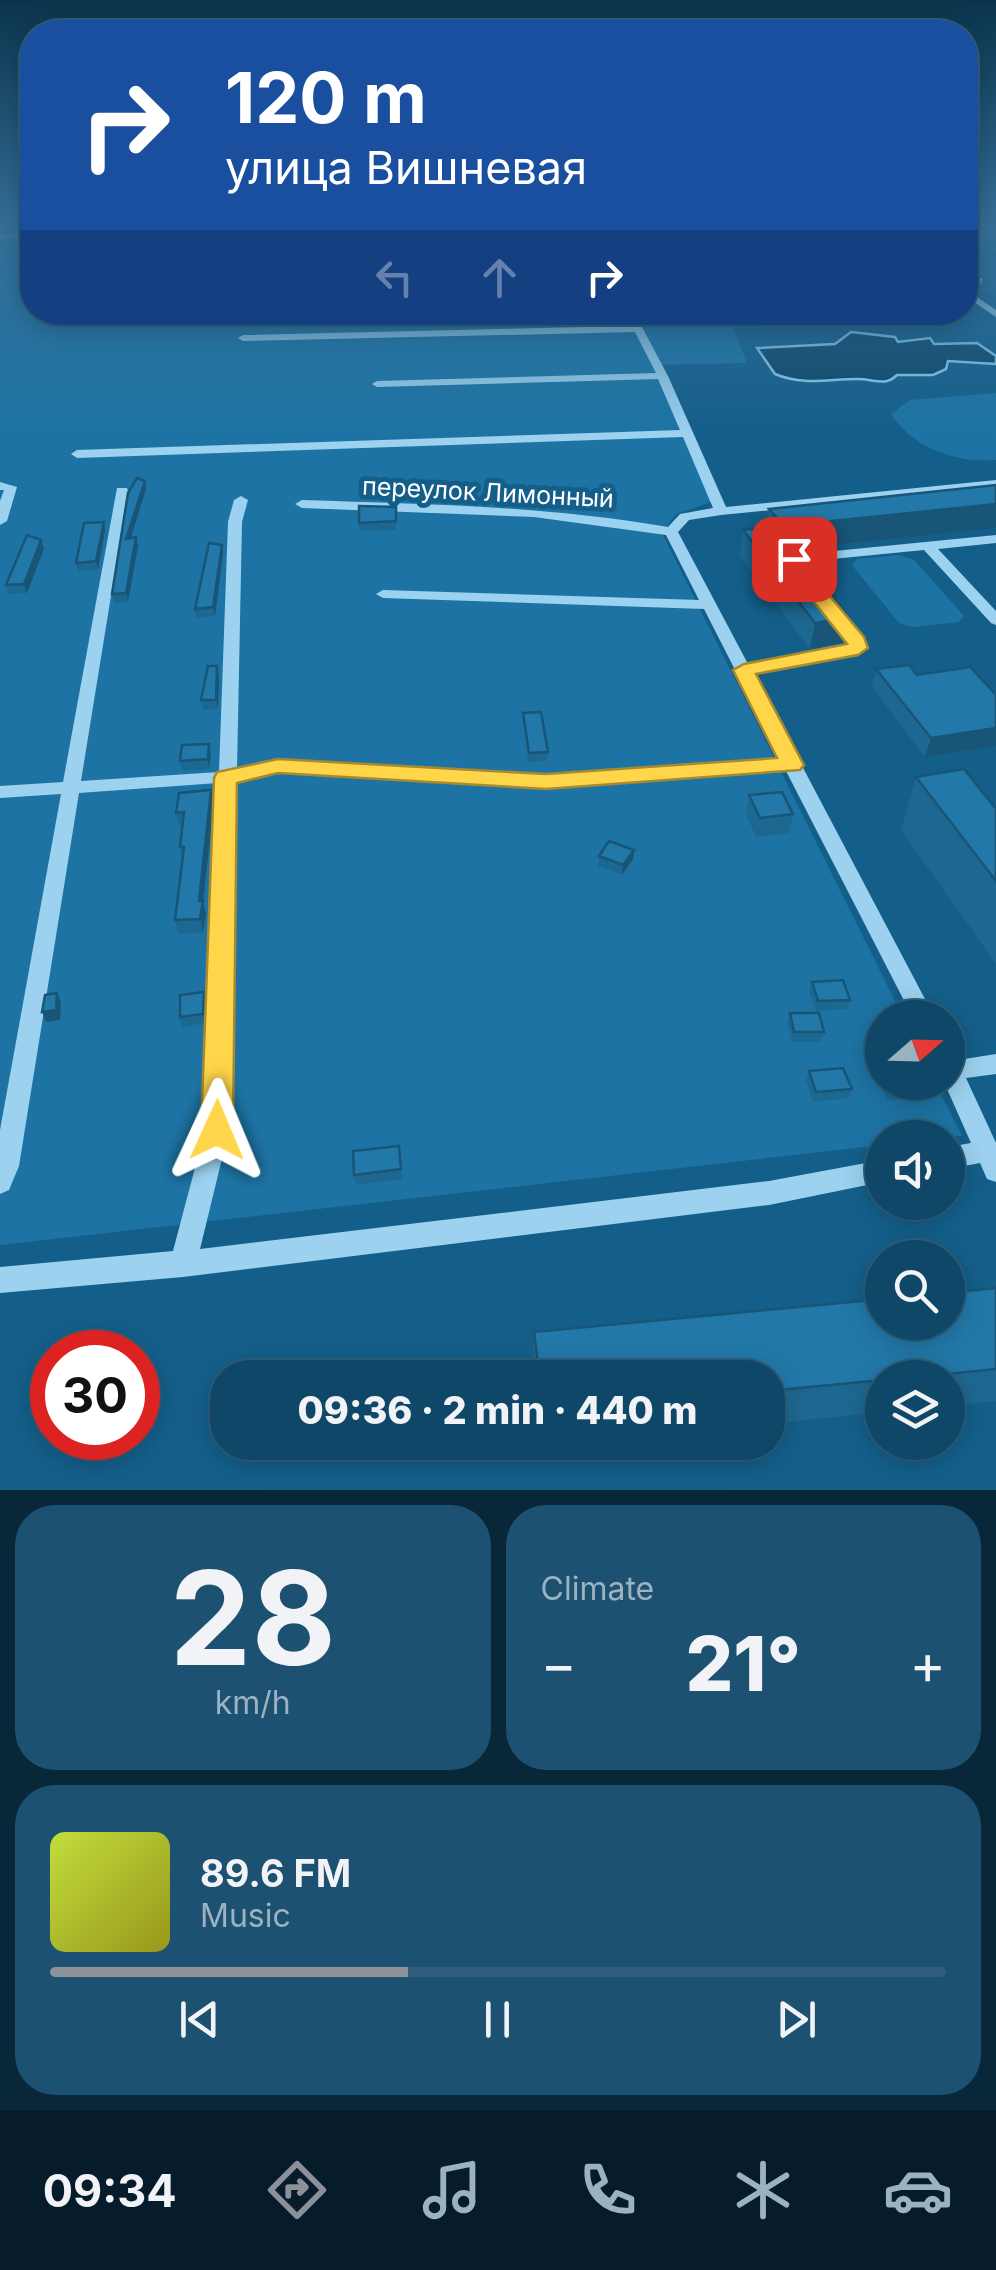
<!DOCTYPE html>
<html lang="en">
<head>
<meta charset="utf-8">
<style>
	:root { --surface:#0f4768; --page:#1d5171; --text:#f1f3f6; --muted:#9bb2c0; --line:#2f5f7c; --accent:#8c9099 }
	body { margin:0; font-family:Inter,sans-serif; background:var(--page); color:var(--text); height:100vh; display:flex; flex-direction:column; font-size:38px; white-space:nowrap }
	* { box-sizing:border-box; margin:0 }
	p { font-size:32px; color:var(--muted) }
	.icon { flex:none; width:55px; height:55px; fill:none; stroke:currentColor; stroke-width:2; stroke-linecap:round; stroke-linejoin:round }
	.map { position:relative; height:1490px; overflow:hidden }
	.sheet { display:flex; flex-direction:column; gap:15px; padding:15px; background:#082739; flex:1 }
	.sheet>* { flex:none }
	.hud { position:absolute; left:20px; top:20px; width:958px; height:305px; border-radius:40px; box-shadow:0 5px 25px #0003,0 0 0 2px var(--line); background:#1a4fa0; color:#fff; overflow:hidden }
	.needle { width:65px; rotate:70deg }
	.buttons { position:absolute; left:865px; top:1000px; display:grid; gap:20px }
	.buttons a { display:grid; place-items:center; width:100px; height:100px; border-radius:50%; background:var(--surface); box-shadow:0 5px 25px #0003,0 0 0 2px var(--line); font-size:50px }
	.speed { position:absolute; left:30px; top:1330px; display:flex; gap:20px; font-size:50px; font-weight:700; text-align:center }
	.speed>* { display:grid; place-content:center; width:130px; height:130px; border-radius:50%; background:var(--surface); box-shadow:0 5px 25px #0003,0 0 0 2px var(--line); line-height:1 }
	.speed .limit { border:15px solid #d22; background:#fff; color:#111 }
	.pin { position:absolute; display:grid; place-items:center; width:85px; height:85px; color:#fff; margin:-42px; border-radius:20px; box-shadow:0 5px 15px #0006 }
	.me { position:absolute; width:110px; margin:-55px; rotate:1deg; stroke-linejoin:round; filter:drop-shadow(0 0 8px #0008) }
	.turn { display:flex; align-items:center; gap:35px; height:210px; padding:0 40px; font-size:45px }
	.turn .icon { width:130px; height:130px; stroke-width:2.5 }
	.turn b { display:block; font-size:70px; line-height:85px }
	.lanes { display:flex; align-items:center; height:95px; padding:0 40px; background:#0003; justify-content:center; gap:50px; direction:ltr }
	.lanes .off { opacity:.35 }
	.big { font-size:75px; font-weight:800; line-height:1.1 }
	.sheet .widget { flex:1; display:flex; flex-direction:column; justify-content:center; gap:15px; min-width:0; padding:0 35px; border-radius:40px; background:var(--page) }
	.sheet .dial { align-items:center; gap:0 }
	.dial b { font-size:130px; line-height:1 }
	.song { display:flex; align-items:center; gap:30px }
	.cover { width:120px; height:120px; border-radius:15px; background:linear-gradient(135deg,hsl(70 70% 55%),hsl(60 70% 35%)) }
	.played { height:10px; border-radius:5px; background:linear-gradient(90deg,var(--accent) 40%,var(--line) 40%) }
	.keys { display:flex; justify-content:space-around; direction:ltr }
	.heat { display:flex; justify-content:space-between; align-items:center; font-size:55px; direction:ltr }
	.sheet .tiles { flex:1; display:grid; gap:15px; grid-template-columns:1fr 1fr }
	.widget:last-child { grid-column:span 2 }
	.trip { position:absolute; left:210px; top:1360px; width:575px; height:100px; border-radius:40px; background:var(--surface); box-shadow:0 5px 25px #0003,0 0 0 2px var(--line); font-weight:800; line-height:100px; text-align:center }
	.tabs { display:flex; height:160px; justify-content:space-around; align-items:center; background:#061c2a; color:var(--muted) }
	.tabs .icon { width:70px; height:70px }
	.tabs .on { color:var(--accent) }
	.tabs b { font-size:45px; color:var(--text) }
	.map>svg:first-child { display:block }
	.green { fill:#1d74a4 }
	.water { fill:#0d4566; stroke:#8ed1f2; stroke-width:2.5 }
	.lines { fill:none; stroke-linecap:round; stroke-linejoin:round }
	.minor { fill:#9cd2ef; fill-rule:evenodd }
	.wall { fill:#1d6891 }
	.shaded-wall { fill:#185576 }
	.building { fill:#2279a9; stroke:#185576; stroke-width:2.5 }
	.route { fill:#ffd54a; stroke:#a68a30; stroke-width:2.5 }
	.labels { text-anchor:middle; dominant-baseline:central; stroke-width:10; stroke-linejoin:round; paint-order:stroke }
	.far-street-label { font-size:25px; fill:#fff; stroke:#145f8a }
</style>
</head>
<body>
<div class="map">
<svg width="996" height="1490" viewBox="0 0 996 1490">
	<rect width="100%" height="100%" fill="#145f8a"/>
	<!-- green -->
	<path class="green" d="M0,225h32v87l923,1 6,8 -228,7 14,35 -92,2 56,137 -35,12 -14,19 241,484 -21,1v64l53,1 27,53 -80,2v7l-882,100z
		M996,393v67c-41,3 -83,-12 -105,-46l19,-14z
		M899,555l15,5 50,56 -5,6 -46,5 -14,-4 -47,-58 5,-6z"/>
	<!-- water -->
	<path class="water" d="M851,332l44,5 3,5 32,-4 4,6 43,-1 19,13v8l-48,-3 -2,8 -13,6h-36c-12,12 -23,4 -39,4 -30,0 -54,7 -83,-5l-18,-26 78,-4z"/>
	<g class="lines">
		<!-- minor -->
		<path class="minor" d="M32,232v4l-32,3v-4z
			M965,277l31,2v6l-31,-2z
			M965,289l31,21v7l-31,-21z
			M624,312h10l34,64 58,131 270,-27v8l-275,27 -32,5 -11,12 70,132 99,-15 2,-6 -24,-30 8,-5 5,2 25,29 3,10 -8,7 -105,17 182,345h-22l-127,-247 -240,16 -268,-15 -42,8 -7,350 -29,119 569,-68 113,-21v22l-113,23 -586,72 -183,16v-26l173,-16 32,-121 13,-347 -139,10 -60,373 -10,24 -9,4v-64l61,-336 -61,4v-12l63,-4 54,-294h10l1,3 -47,290 138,-9 9,-250 6,-22 7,-4 7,4 -6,22 -5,247 41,-9 268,15 235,-15 -77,-151 -321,-11 -7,-4 7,-4 316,10 -33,-65 -132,-18 -232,-9 -7,-4 7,-4c123,4 245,6 366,27l12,-13 33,-6 -30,-71 -606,21 -6,-4 6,-4 603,-20 -22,-51 -281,8 -5,-3 5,-3 279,-8 -21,-41 -392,9 -5,-3 5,-3 389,-9z
			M0,482l17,5 -10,34 -7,4v-24l4,-11h-4z
			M996,535v8l-58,6 58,62v14l-5,-2 -67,-73 -122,12 3,7 -7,4 -5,-1 -6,-13 7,-4z
			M948,1054l10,6 38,-6v20l-30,4 30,65v39l-9,-3 -7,-16 -32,6v-22l23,-4 -27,-61h4z"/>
	</g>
	<!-- wall -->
	<path class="wall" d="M965,225h31v70l-13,-1 -3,-6 3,-12 -18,-2z
		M145,481l1,8 -16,49 6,-1 2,9 -10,56 -14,1 -2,-9z
		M396,482v17l-36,-1v-15z
		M996,485v43l-200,22 53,67 -6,26 -33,6 -70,-93 3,-26 23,-2 3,-19z
		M396,507v23l-36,1 -1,-8z
		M104,522l1,8 -7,40 -20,1 -2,-8z
		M222,545l1,9 -8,62 -19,2 -1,-9z
		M44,549l-17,44 -19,1 -2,-9z
		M876,669l41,6 79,20v51l-71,11 -53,-70z
		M219,675l-1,34 -15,1 -2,-10z
		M523,713l25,39 -1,9 -19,1z
		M211,753l-2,16 -27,2 -2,-10z
		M916,777l80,32v155l-95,-134z
		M749,795l44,19 -4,19 -33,4 -10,-23z
		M214,803l-11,99 3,12 -3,18 -24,2 -4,-14 7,-61 -2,-12 2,-21h-3l-3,-13z
		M634,850l-1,9 -11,16 -24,-9 1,-10z
		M812,982l38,18 -3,9 -31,2 -7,-19z
		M206,1002l-1,21 -23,4 -2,-10z
		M790,1013l34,19 -3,10h-29l-5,-19z
		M882,1057v25h36l2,6 -4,10 -29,2 -12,-32 4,-10z
		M809,1071l43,18 -3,9 -36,4 -7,-21z
		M399,1146l3,33 -46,6 -2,-10z
		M996,1288v113l-48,5v-28h-66v34l-114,12v-46h-234l-1,-11 1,-35z
		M542,1442h42l-42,5z"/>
	<!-- shaded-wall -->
	<path class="shaded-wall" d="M145,481l1,8 -18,58 -2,-8z
		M996,504v24l-216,23 4,-25z
		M104,522l1,8 -7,40 -2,-9z
		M136,537l2,9 -10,56 -2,-9z
		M41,540l3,9 -17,44 -3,-9z
		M222,545l1,9 -8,62 -2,-9z
		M849,617l-6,26 -33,6 5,-26z
		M217,666l2,9 -1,34 -2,-9z
		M996,728v18l-71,11 6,-19z
		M209,744l2,9 -2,16 -1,-10z
		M211,790l3,13 -11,99 3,12 -3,18 -4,-31z
		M634,850l-1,9 -11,16 1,-10z
		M204,992l2,10 -1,21 -2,-9z
		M57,993l4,10 -1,17 -14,2 -4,-10z"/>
	<!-- building -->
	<path class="building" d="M965,225h8l-4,8 4,4h23v4l-31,-1z
		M988,253h8v6h-4z
		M137,478l8,3 -19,58 10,-2 -10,56 -14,1 16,-101z
		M396,482v9l-36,-1v-7z
		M996,485v19l-212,22 -15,-17z
		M359,506l37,1v14l-37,2z
		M104,522l-8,39 -20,2 8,-40z
		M778,526l71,91 -34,6 -72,-93z
		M27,535l14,5 -17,44 -18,1z
		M209,543l13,2 -9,62 -18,2z
		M909,665l8,10 53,-8 26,28v33l-65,10 -55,-69z
		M208,666h9l-1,34h-15z
		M541,712l7,40 -19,1 -6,-40z
		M209,744l-1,15 -28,2 2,-16z
		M964,769l32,40v72l-80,-104z
		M211,790l-12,111h4l-3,18 -25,1 9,-73h-4l4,-35 -8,1 3,-20z
		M782,792l11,22 -33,4 -11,-23z
		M609,841l25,9 -11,15 -24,-9z
		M843,980l7,20 -32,1 -6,-19z
		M204,992l-1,22 -23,3v-22z
		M57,993l-1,17 -14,2 3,-17z
		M790,1013h29l5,19h-30z
		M843,1068l9,21 -36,3 -7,-21z
		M888,1082h30l2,6 -29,2z
		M399,1146l2,23 -47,6 -1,-24z
		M996,1288v81l-90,9h-24v2l-114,11v-13h-228l-6,-46 348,-33v23h66v-29z"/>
	<!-- sky -->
	<linearGradient id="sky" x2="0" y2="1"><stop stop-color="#0b344c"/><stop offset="0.52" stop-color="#346f98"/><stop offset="1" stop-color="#346f98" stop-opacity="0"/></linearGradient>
	<rect width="996" height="434" fill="url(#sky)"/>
	<!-- route -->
	<path class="route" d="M794,554l7,1 2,9 61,73 4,11 -10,7 -102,19 48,91 -4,5 -254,19 -268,-16 -41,10 -4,347 -5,10 -11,4 -11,-4 -5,-10 13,-352 3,-6 61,-13 268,15 231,-16 -44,-88 11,-6 103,-20 -63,-80 4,-9z"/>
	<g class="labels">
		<!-- far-street labels -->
		<g class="far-street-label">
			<text transform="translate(488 492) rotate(3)">переулок Лимонный</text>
		</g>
	</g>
</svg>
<div class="buttons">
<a><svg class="needle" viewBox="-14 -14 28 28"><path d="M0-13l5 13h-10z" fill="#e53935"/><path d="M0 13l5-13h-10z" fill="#9bb2c0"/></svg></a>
<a><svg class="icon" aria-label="sound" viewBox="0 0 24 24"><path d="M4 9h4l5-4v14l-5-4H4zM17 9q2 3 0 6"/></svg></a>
<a><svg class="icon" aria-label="search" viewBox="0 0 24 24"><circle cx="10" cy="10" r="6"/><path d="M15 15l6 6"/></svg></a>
<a><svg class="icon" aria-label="layers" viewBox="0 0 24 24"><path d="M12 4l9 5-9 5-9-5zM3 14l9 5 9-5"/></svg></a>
</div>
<div class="speed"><div class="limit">30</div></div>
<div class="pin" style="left:794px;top:559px;background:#d93025"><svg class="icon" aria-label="arrive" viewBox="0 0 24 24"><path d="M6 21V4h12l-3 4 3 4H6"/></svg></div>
<svg class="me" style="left:217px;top:1130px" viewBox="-20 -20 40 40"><path d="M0-17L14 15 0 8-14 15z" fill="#ffd54a" stroke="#fff" stroke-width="4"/></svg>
<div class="trip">09:36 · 2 min · 440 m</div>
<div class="hud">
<div class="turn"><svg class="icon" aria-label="right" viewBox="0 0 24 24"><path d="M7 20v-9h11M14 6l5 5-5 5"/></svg><div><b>120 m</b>улица Вишневая</div></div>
<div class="lanes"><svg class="icon off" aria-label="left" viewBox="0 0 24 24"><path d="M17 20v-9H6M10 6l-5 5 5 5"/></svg><svg class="icon off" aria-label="ahead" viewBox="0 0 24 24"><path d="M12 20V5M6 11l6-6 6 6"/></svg><svg class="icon" aria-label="right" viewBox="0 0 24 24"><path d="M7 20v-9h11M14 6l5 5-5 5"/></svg></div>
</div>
</div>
<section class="sheet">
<div class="tiles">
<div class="widget dial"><b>28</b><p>km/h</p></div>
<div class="widget"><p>Climate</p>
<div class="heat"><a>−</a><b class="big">21°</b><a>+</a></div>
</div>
<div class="widget">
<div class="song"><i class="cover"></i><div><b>89.6 FM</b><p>Music</p></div></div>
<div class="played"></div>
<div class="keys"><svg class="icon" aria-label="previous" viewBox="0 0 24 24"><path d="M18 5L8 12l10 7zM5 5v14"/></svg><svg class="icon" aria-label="pause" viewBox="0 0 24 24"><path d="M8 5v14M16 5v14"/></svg><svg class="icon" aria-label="next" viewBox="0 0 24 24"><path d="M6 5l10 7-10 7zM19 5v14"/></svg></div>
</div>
</div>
</section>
<nav class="tabs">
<b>09:34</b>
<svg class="icon on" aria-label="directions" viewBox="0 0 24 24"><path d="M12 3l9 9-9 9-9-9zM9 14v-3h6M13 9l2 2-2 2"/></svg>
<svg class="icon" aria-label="music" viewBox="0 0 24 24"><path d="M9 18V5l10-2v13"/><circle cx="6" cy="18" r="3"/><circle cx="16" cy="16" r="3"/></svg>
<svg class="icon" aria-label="phone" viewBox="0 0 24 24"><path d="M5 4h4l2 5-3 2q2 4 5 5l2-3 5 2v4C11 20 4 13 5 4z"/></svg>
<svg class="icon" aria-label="climate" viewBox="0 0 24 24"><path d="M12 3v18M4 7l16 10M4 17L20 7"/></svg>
<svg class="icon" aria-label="car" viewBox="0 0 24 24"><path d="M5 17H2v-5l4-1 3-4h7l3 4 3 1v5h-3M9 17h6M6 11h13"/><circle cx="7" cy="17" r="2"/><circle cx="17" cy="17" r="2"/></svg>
</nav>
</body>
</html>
